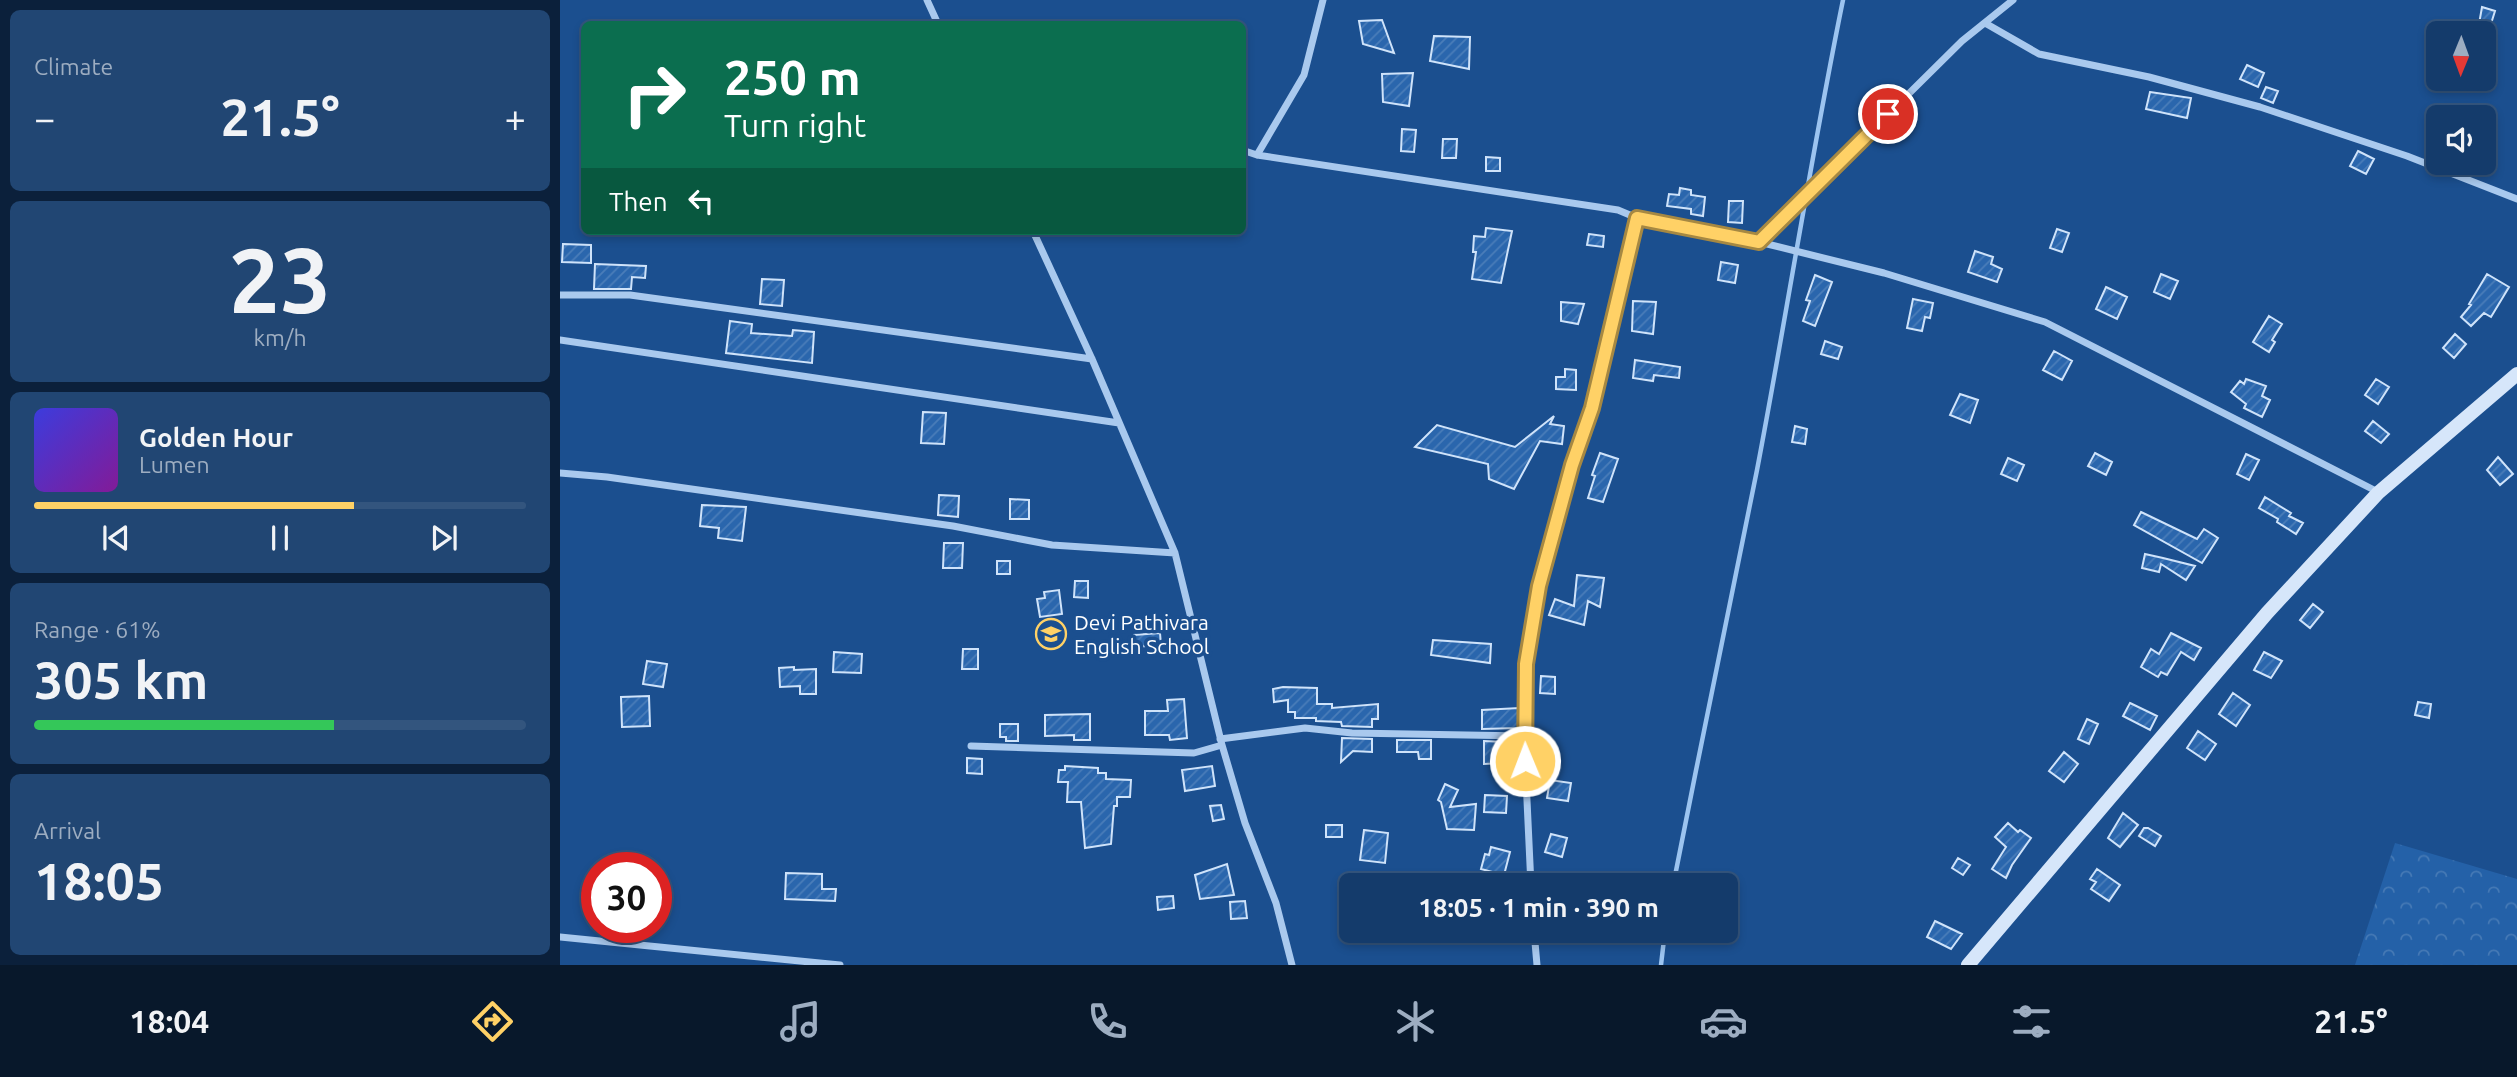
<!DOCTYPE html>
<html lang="en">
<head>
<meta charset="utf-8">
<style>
	:root { --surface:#143b6b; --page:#214673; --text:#f1f3f6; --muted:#9dadc1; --line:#33557e; --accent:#ffd166 }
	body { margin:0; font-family:Ubuntu,sans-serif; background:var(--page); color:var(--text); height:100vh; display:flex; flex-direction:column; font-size:26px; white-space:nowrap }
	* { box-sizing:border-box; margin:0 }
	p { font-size:23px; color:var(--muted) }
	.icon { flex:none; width:38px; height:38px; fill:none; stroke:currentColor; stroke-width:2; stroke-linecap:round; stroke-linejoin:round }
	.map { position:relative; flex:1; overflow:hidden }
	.panel { display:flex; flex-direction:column; gap:10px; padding:10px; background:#0b203b; width:560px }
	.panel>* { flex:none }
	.banner { position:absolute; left:21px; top:21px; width:665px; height:214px; border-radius:10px; box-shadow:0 4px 10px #0003,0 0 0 2px var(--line); background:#0b6e4f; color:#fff; overflow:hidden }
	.needle { width:46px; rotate:181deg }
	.tools { position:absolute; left:1866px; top:21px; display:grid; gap:14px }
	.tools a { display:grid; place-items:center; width:70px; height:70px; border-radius:10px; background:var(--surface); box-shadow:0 4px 10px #0003,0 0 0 2px var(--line); font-size:35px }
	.speed { position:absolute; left:21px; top:852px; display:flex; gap:14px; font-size:35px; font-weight:700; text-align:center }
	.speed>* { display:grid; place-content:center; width:91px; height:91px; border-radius:50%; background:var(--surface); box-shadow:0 4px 10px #0003,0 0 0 2px var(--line); line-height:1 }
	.speed .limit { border:10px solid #d22; background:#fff; color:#111 }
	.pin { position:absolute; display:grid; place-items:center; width:60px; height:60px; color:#fff; margin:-30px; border:4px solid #fff; border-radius:50%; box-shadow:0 2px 7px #0007 }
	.me { position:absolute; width:77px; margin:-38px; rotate:359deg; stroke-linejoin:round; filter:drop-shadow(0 0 5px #0008) }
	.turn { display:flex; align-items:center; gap:24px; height:147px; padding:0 28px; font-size:32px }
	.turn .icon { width:91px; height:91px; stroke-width:2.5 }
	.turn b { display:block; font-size:49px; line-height:60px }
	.then { display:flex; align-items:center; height:66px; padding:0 28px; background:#0003; gap:14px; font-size:26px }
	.big { font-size:52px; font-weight:700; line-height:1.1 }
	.panel .tile { flex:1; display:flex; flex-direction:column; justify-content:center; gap:10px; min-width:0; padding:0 24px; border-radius:10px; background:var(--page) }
	.panel .dial { align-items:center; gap:0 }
	.dial b { font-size:91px; line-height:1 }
	.song { display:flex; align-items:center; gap:21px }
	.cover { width:84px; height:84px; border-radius:10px; background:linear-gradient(135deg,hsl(240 70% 55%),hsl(290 70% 35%)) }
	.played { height:7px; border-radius:4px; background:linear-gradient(90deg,var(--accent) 65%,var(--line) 65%) }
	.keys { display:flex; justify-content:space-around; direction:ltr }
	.heat { display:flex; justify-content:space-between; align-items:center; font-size:38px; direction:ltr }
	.charge { height:10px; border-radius:5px; background:linear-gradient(90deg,#34c759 61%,var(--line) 0) }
	.trip { position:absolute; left:779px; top:873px; width:399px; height:70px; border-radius:10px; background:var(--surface); box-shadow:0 4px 10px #0003,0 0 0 2px var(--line); font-weight:700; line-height:70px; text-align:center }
	.menu { display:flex; height:112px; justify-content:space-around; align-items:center; background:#08182b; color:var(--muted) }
	.menu .icon { width:49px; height:49px }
	.menu .active { color:var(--accent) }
	.menu b { font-size:32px; color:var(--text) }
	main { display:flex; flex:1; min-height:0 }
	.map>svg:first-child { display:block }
	.forest { fill:url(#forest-crowns) }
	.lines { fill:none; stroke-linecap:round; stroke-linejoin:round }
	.stream { stroke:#9cc4f0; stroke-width:4.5 }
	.building { fill:url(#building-hatch); stroke:#cfe3fa; stroke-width:2 }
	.street { stroke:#a9c9ee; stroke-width:7 }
	.secondary { stroke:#d6e6fa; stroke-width:14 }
	.route-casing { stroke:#a68842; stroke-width:18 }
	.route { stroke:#ffd166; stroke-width:12 }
	.labels { text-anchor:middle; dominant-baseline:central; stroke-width:7; stroke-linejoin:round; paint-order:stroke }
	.poi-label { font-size:21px; fill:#fff; stroke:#1b4f8f; text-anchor:start }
</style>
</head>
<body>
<main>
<section class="panel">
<div class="tile"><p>Climate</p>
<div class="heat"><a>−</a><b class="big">21.5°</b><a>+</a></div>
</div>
<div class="tile dial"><b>23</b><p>km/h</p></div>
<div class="tile">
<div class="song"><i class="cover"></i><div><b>Golden Hour</b><p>Lumen</p></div></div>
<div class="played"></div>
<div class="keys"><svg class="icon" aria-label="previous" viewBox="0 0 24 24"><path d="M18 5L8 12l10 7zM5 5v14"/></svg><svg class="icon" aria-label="pause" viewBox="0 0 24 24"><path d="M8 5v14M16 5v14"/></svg><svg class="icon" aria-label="next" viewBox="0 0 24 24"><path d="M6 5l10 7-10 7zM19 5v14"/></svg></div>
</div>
<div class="tile"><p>Range · 61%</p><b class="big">305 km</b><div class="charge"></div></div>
<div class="tile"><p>Arrival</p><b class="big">18:05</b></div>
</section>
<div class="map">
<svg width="1957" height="965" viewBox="0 0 1957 965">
	<defs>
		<pattern id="forest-crowns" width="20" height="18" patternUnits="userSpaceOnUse" patternTransform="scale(1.75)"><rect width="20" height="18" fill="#2461a8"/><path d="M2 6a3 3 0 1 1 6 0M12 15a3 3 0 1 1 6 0" fill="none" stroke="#4579b5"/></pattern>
		<pattern id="building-hatch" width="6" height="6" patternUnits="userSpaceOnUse" patternTransform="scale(1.75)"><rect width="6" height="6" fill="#2a66ad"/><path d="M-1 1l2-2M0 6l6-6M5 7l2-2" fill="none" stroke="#4a7db9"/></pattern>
	</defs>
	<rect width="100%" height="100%" fill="#1b4f8f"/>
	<!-- forest -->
	<path class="forest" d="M1835,843l122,36v86h-162z"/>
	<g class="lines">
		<!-- stream -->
		<path class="stream" d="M1113,886c27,-139 57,-278 84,-416 30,-157 54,-314 86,-470
			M1101,965l4,-34"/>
	</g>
	<!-- building -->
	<path class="building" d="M1922,7l13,4 -5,16 -11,-3z
		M822,20l12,33 -31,-9 -4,-23z
		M874,36l36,1 -1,32 -39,-8z
		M1687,65l17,8 -6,14 -18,-8z
		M853,73l-4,33 -26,-4 -1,-28z
		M1706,87l12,4 -5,12 -12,-5z
		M1590,92l41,6 -4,20 -41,-9z
		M842,129l14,1 -2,22 -13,-1z
		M883,139h14l-1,19h-14z
		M1798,151l16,8 -8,15 -16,-8z
		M926,157l14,1v13h-14z
		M1120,188l11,2v5l14,2 -2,19 -12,-2v-5l-24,-3 2,-12 10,1z
		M1169,201h14l-1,22 -14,-1z
		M926,228l26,3 -11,52 -29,-4 4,-27h-3l1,-16 11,1z
		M1497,229l12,4 -7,19 -12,-4z
		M1029,234l15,2 -1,11 -16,-2z
		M3,244l28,1v18l-29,-1z
		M1415,251l18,6 -2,7 11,5 -5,13 -29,-10z
		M1161,262l17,3 -3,18 -17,-3z
		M35,264l51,2 -1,12 -13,-1 -1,12h-37z
		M1601,274l17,7 -8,18 -16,-7z
		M1927,274l22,13 -18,30 -7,-4 -13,13 -10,-9 10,-12 -2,-1z
		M1255,275l17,7 -17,44 -12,-5 7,-20 -4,-1z
		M202,279l22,1 -2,26 -22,-2z
		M1546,287l21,10 -10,22 -21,-10z
		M1353,299l20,4 -3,15 -5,-1 -3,14 -15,-3z
		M1073,301l23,1 -3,32 -21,-3z
		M1001,302l23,2 -6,20 -17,-3z
		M1709,316l13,8 -10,16 3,2 -6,10 -16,-10z
		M170,321l22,3 -1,9 41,3 1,-6 21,2 -2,31 -86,-10z
		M1895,334l11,10 -12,14 -11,-10z
		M1265,341l17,6 -4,12 -17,-5z
		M1494,351l18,10 -10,19 -19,-10z
		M1075,360l45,7 -1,11 -25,-3 -1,6 -20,-3z
		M1005,369l11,1v20l-20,-1v-12h9z
		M1686,379l20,7 -4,10 8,4 -8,17 -18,-9 2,-4 -15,-12 9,-11 4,3z
		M1816,379l13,8 -11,17 -13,-9z
		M1400,394l18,6 -8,23 -20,-8z
		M363,412l23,1 -2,31 -23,-1z
		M994,416l-4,8 14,2 -2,18 -22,-3 -26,48 -25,-10 -1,-15 -73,-17 22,-22 78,22z
		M1813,421l16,13 -8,9 -16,-12z
		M1235,426l12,3 -2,15 -13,-2z
		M1040,453l18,6 -15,43 -15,-4 7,-22 -3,-1z
		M1535,453l17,9 -6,13 -18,-9z
		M1686,454l13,6 -10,20 -12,-6z
		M1938,457l15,17 -13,11 -13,-15z
		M1448,458l16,7 -7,16 -16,-7z
		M379,495l20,1 -1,21 -20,-2z
		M1705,497l26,16 -2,3 14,7 -7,11 -19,-12 1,-3 -19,-11z
		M450,499l19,1v19h-19z
		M142,505l44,2 -4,34 -24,-3 1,-10 -19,-2z
		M1581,512l56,27 7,-10 14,9 -16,25 -68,-38z
		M384,543h19l-1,25h-19z
		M1585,554l18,4 32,8 -9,14 -25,-16 -2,8 -17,-4z
		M437,561h13v13h-13z
		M1017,575l27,3 -4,29 -12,-6 -4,24 -35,-10 6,-16 19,7z
		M515,581h13v17l-14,-1z
		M499,590l3,24 -22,3 -3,-18 8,-1 -1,-6z
		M1753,604l10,8 -13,16 -10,-8z
		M600,633l1,12 -26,2 -1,-12z
		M1611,633l30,15 -7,12 -13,-8 -14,23 -6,-3 -3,5 -17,-10 10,-18 8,5z
		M873,640l58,4 -1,19 -59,-8z
		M403,649h15v20h-16z
		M274,652l28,2 -1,19 -28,-1z
		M1704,652l18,9 -11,17 -17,-8z
		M87,661l20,3 -4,23 -20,-3z
		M234,667v3l22,-1v25h-16v-8l-20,1 -1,-19z
		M981,676l14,1v17l-15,-1z
		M723,687l34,1v16h15v4l46,-4v15h-6v8l-30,-1 -1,-4 -25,-1v-3h-21v-6h-7v-12l-14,2 -1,-13z
		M1673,693l17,12 -14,21 -17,-12z
		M89,696l1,30 -28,1 -1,-30z
		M624,699l3,39 -17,2 -1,-5h-24v-24h23l-1,-11z
		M1858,702l13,2 -2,14 -14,-3z
		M1570,703l27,13 -7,14 -27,-14z
		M959,708l-1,20 -36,1v-19z
		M530,714v26h-16v-5l-29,1v-21z
		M1527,719l11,5 -9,20 -11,-5z
		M440,724h18v17h-12v-4h-6z
		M1638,731l18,13 -11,16 -18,-12z
		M782,738l30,1v13l-19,-1 -12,11z
		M837,740h34v19h-12l-1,-7h-21z
		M924,741l20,1v21l-20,1z
		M1504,752l14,12 -14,18 -15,-11z
		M407,758l15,1v15l-15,-1z
		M505,766l33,2v5h8v6l25,1 -1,17h-13v9h-3l-3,38 -26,4 -4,-46h-14l1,-20h-10l1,-12h6z
		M652,766l3,20 -30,5 -3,-21z
		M990,780l21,3 -3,18 -21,-3z
		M885,784l13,6 -8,17 26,-3 -2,26 -27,-1 -6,-27 -3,-2z
		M925,795l22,1 -1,17 -22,-1z
		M661,805l3,14 -11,2 -3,-15z
		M1563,813l15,12 -18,22 -12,-9z
		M1448,823l10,9 2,-2 11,8 -19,27 -6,13 -14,-9 14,-22 -11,-10z
		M766,825h16v12h-16z
		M1584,828h4l13,8 -6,10 -16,-10z
		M804,830l24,3 -3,30 -25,-3z
		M991,834l16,4 -5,19 -17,-5z
		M931,847l19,5 -6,23 -23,-6 4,-15 4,1z
		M1398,858l12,7 -7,10 -11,-7z
		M667,864l7,31 -34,4 -5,-24z
		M1537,869l23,16 -11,16 -18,-12 5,-7 -6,-3z
		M226,873l36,1v15h14l-1,12 -50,-2z
		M613,896l1,12 -16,2 -1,-13z
		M685,901l2,17 -16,1 -1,-17z
		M1375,921l27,13 -11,15 -24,-12z"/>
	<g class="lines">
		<!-- street -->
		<path class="street" d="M367,0l11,24
			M1425,23l54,31 110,23 111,30 147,49 110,43
			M682,150l15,5 361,55 19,8 122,24 125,31 161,49 333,170
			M697,155l47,-80 19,-75
			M473,231l59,128 83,194 47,192 23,78 31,80 16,62
			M1199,242l203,-201 51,-41
			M0,295h70l462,64
			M0,340l559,83
			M0,473l47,4 346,49 99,19 123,8
			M660,739l85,-11 47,5 172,3
			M411,746l223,7 28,-8
			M971,886l-7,-150 2,-72 13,-78 33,-121 20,-58 45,-189
			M974,931l3,34
			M0,937l280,28"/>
		<!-- secondary -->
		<path class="secondary" d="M1408,965l299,-352 111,-120 139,-119"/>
	</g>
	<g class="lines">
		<!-- route casing -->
		<g class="route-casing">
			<path id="route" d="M965,761l1,-97 13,-78 33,-121 20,-57 45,-190 122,24 129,-128"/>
		</g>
		<!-- route -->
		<use href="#route" class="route"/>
	</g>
	<!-- icons -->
	<defs>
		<g id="school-ring" transform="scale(1.575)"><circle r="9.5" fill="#1b4f8f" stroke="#ffd166" stroke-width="1.5"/><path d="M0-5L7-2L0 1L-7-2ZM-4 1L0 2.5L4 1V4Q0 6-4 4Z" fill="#ffd166"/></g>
	</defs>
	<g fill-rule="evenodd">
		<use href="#school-ring" x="491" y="634"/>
	</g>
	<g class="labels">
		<!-- poi labels -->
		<g class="poi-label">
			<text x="514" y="622">Devi Pathivara<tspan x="514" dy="24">English School</tspan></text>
		</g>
	</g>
</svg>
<div class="tools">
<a><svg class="needle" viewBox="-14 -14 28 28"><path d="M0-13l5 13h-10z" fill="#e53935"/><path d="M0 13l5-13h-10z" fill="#9dadc1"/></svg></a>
<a><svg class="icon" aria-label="sound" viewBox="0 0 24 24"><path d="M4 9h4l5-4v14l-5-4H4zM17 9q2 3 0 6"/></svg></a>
</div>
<div class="speed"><div class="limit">30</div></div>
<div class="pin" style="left:1328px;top:114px;background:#d93025"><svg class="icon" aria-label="arrive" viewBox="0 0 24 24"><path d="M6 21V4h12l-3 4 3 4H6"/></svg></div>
<svg class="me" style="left:965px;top:761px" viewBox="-20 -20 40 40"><circle r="17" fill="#ffd166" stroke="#fff" stroke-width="3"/><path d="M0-11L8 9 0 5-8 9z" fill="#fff"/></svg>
<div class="trip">18:05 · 1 min · 390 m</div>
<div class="banner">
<div class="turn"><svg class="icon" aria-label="right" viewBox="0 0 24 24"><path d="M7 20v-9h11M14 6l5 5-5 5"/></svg><div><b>250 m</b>Turn right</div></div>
<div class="then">Then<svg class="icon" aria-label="left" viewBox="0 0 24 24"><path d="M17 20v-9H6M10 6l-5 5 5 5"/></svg></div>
</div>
</div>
</main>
<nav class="menu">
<b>18:04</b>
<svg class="icon active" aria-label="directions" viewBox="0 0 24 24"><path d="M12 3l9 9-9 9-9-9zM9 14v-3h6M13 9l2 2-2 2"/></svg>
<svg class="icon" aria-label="music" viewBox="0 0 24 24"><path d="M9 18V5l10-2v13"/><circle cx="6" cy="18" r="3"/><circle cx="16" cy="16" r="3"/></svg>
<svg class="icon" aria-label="phone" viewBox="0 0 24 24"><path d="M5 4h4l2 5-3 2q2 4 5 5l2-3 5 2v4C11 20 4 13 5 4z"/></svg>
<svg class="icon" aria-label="climate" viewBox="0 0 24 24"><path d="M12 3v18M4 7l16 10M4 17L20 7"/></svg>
<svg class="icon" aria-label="car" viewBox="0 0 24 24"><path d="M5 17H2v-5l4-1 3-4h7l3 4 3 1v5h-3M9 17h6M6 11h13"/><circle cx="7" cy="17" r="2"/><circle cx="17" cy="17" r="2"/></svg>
<svg class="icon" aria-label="filters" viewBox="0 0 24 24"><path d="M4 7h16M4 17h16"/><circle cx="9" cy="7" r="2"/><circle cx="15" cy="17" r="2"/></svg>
<b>21.5°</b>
</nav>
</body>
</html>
